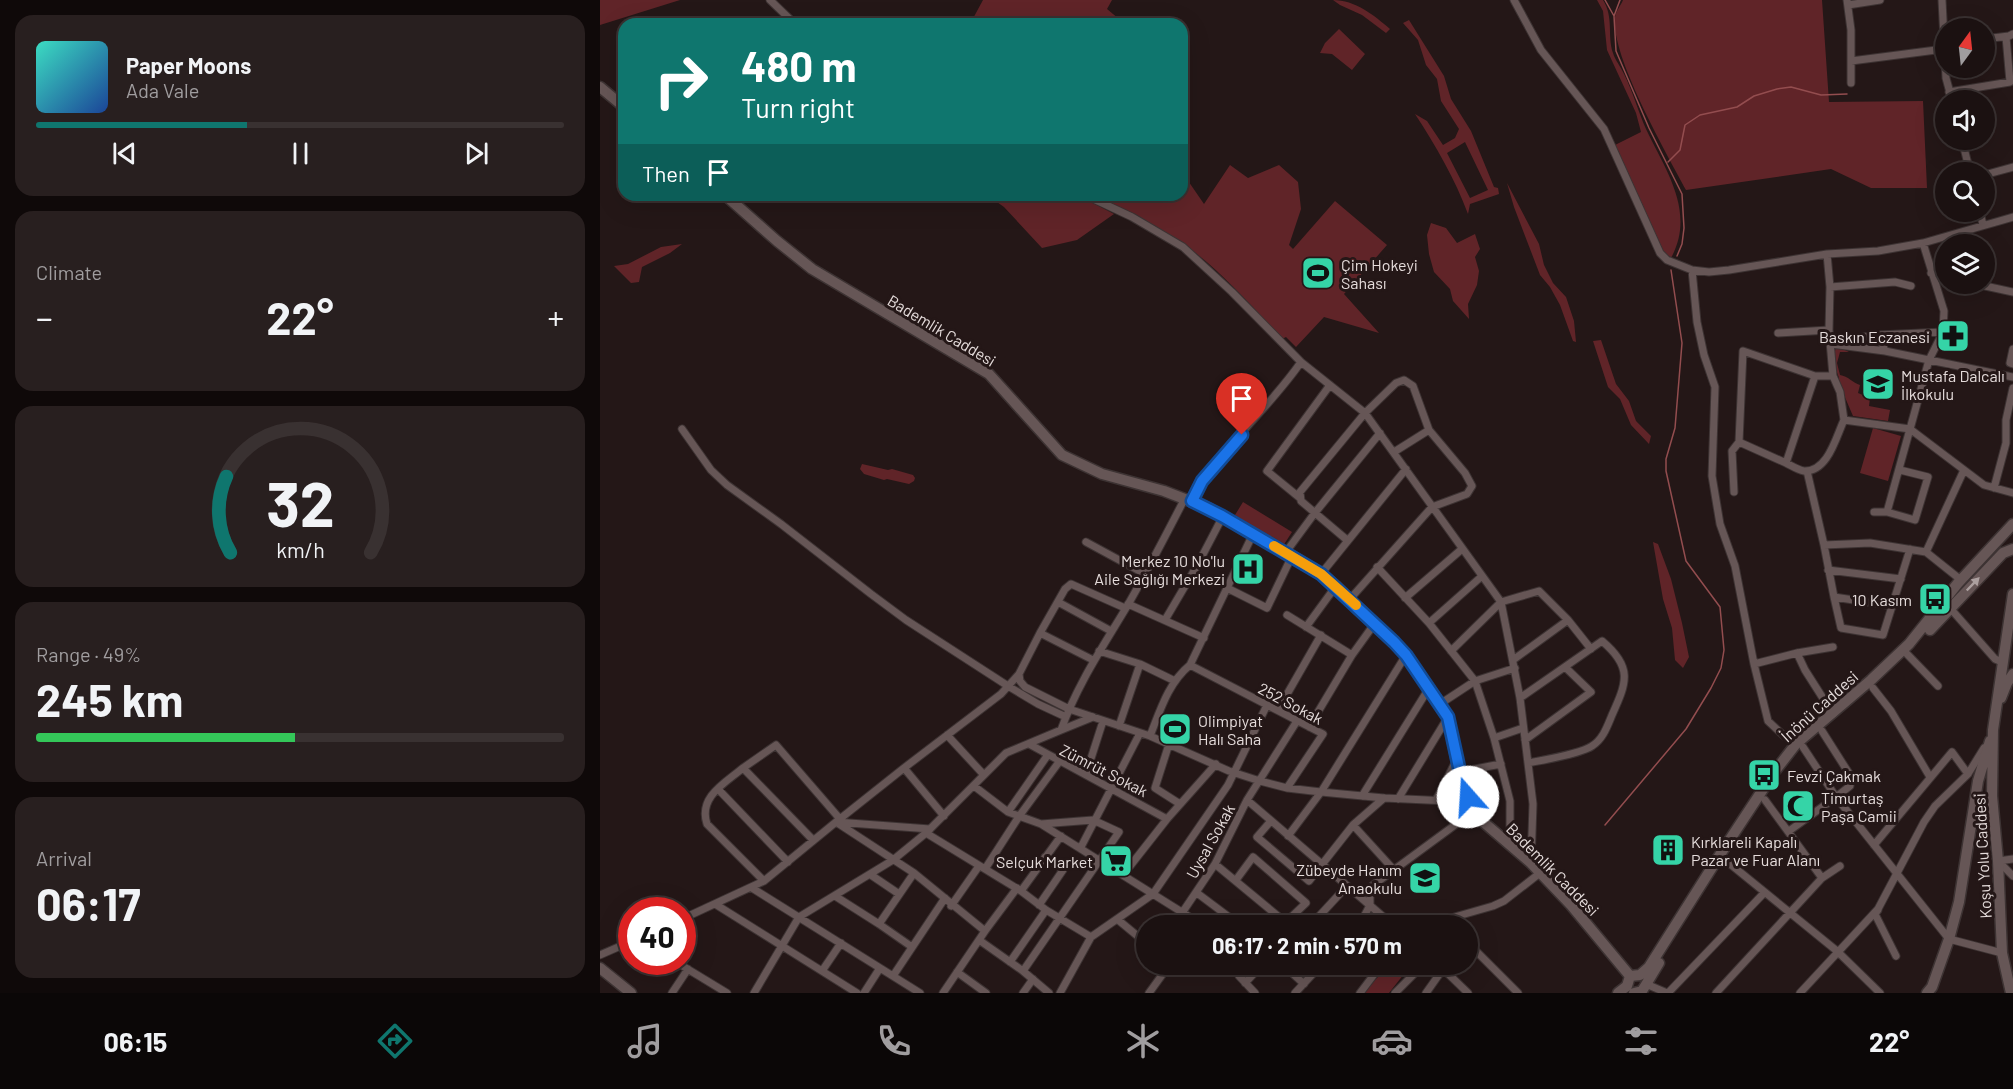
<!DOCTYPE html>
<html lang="en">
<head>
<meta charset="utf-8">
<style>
	:root { --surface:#1b1111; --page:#281f1f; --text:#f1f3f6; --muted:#a09d9f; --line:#393131; --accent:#0f766e }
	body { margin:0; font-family:Barlow,sans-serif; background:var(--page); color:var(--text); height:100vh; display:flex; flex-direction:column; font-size:22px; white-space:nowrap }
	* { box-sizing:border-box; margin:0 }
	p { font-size:20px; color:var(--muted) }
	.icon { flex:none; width:33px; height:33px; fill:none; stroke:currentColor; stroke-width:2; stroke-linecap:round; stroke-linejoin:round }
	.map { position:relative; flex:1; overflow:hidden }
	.side { display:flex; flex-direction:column; gap:15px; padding:15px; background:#0f0909; width:600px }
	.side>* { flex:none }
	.hud { position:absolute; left:18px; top:18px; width:570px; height:183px; border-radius:18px; box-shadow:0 6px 24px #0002,0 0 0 2px var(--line); background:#0f766e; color:#fff; overflow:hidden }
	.needle { width:39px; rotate:15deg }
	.controls { position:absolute; left:1335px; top:18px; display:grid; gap:12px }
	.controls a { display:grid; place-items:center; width:60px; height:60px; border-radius:50%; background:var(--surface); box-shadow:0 6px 24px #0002,0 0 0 2px var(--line); font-size:30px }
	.speed { position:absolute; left:18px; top:897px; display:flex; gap:12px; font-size:30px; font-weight:700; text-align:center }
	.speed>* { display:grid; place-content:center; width:78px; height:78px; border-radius:50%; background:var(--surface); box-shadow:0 6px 24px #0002,0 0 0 2px var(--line); line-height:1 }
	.speed .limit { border:9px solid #d22; background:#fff; color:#111 }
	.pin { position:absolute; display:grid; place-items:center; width:51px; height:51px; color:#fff; margin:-62px -26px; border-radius:50% 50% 50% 0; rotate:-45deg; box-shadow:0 0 6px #0007 }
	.pin .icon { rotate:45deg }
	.me { position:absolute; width:66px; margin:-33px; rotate:341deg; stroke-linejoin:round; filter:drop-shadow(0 0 4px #0008) }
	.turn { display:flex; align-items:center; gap:21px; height:126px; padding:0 24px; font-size:27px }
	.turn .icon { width:78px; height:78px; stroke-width:2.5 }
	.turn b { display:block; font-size:42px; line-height:51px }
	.then { display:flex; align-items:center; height:57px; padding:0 24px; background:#0003; gap:12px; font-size:22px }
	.big { font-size:45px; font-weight:700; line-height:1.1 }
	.side .widget { flex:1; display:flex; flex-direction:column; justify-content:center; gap:9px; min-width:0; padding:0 21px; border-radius:18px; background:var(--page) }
	.side .dial { align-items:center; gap:0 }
	.dial svg { height:156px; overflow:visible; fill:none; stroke:var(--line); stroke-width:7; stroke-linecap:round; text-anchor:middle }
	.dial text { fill:var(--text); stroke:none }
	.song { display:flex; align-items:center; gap:18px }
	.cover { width:72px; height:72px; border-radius:9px; background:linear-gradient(135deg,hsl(170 70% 55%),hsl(220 70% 35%)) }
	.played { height:6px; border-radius:3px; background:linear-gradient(90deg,var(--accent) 40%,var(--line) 40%) }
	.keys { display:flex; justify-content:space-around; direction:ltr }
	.heat { display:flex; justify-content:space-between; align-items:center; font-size:33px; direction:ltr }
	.charge { height:9px; border-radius:4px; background:linear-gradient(90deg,#34c759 49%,var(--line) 0) }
	.trip { position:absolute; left:536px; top:915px; width:342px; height:60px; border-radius:30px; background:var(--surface); box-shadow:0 6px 24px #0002,0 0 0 2px var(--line); font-weight:700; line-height:60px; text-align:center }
	.dock { display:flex; height:96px; justify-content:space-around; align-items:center; background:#0b0707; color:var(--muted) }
	.dock .icon { width:42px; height:42px }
	.dock .active { color:var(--accent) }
	.dock b { font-size:27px; color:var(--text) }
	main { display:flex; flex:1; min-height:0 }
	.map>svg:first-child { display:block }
	.green { fill:#602428; fill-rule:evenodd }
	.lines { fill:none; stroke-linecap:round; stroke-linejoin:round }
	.stream { stroke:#934d4f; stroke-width:1.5 }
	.street-casing { stroke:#3d3333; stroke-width:9 }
	.secondary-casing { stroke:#3d3333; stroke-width:13 }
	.street { stroke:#665656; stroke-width:7 }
	.secondary { stroke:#665656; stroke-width:10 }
	.oneway { fill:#aca09f }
	.route-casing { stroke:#114b97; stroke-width:15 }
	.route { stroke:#1a73e8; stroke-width:10 }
	.slow { stroke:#f59e0b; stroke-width:10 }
	.labels { text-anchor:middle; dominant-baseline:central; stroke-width:6; stroke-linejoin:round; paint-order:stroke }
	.poi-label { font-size:16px; fill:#e5dcdb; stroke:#241717; text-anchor:start }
	.street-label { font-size:16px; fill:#e5dcdb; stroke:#241717 }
</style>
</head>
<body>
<main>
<section class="side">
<div class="widget">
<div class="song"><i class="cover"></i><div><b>Paper Moons</b><p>Ada Vale</p></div></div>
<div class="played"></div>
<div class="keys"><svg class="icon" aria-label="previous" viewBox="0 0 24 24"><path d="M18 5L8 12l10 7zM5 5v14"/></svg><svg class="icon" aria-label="pause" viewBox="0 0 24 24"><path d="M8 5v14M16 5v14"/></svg><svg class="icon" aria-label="next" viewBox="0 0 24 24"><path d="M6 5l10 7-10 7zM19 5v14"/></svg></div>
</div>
<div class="widget"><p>Climate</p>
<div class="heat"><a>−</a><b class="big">22°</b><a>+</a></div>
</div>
<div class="widget dial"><svg viewBox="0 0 100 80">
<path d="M14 69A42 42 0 1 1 86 69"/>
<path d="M14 69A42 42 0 0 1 12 30" stroke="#0f766e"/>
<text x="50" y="56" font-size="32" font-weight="700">32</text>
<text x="50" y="72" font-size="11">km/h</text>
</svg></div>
<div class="widget"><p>Range · 49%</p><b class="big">245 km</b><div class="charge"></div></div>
<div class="widget"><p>Arrival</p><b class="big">06:17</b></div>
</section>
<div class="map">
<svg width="1413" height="993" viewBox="0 0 1413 993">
	<rect width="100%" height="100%" fill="#241717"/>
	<!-- green -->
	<path class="green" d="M0,0h80l-80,25z
		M383,0h129l-5,9 18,15h-155z
		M733,0c22,0 41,15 57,29l-4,4 -24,-18 -22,-10z
		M997,0h6c11,17 4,35 10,53 2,7 8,14 11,21 9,18 14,37 22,55 20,42 50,83 25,129l-8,-6 -32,-65 -16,-42 26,-13 -5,-19 -29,-63 -4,-39z
		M1023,0h199l7,102 94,-1 4,87h-56l-40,-19 -145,21c-19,-36 -76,-135 -71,-173 1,-6 6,-12 8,-17z
		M809,20l35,56 7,23 20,32 23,56 4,1 1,6 -29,10 -2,10c-13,-35 -32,-68 -53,-100l12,7 16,24 12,-7 4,-9 -18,-28 -4,-22 -11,-14 -8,-25 -15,-17zM865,142l23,48 -18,8 -23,-45z
		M739,29l26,25 -13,16 -20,-16 -12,-1 5,-10z
		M630,165l18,13 31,-13 19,17 3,27 -12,36 4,4 42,-48 52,44 -43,49 35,39 -55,-16 -28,30 -10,-10 -4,2c-28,-30 -56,-63 -89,-88 -31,-23 -67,-40 -102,-56h91v-23l22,32z
		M907,183l32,61 5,21 9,18 13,14 8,24 2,21 -3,-1 -13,-36 -10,-18 -10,-12 -26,-68z
		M387,195h91l36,19 -37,26 -35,8 -38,-41z
		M831,223l15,5 11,15 18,-9 5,15 -5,8 4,14 -2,14 -9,19 1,15 -16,-18 -3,-12 -16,-17 -5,-18 -2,-19z
		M82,244l-12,9 -28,14 -3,15 -8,1 -17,-17 14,-2 33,-17z
		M1001,340l15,44 13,17 7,20 15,15 -2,8 -18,-19 -11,-26 -12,-12 -15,-46z
		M1236,346l13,6h-9l-3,11 3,12c8,1 13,8 20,10l-2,8 12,5 -1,8 21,4 -2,11 -35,-5 -15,-35 1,-3 -6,-17z
		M1273,428l28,8 -13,45 -28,-8z
		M262,464l26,6 4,-1 21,6 2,3 -1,3 -5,3 -22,-5 -3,1 -20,-6 -4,-5z
		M643,502l49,30 -9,14 -48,-31z
		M1053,542l5,2 13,35 11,44 7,34 -6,11 -8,-8 -3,-32 -9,-29z
		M790,965h21l-22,28h-27z"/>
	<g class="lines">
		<!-- stream -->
		<path class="stream" d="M1005,0l9,16 2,35 33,77 33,66 2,34 -2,16 -5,12
			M1014,16l6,-16
			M1068,162l12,-12 5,-25 15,-10 37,-8 17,-11 23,-7 14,-2 30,8 26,-1
			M1005,825l81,-96 25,-41 10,-20 3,-18 -4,-43 -34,-46 -20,-90v-12l9,-31 7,-85 -11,-73"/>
		<!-- street casing -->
		<g class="street-casing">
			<path id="street" d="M170,0l25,24
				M914,0l27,50 63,79 56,124 7,7 25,10 17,2 20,-2 98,-16 51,-3 45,-8 90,-26
				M1247,0l4,30v53
				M1342,0l4,78 6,22
				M1248,5l32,-5
				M1384,39l25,-3 4,-2
				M1251,61l93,-12
				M1349,92l61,-10 -4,-45
				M1362,140l8,32
				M1384,175l29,-8
				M485,195l47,22 51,30 49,45 69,70 64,51 136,189 19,96 13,106 -2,59
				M1380,212l3,13
				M1323,243l21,68 -1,21 -14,28 -19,69 74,56 29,8
				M1227,254l3,33 -1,43 4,46 7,16 4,28 66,9 -23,83
				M1092,270l5,52 7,33 11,32 -3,89 8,48 15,42 19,98 14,57 15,14 13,9
				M1331,273l15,3
				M1376,284l37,8
				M1230,287l65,-5 16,4
				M1178,333l51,-3
				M1279,335l6,16
				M1231,341l48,-6 64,-3
				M1231,344l54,7 128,26
				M1413,349l-3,14 3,1
				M1215,376l-29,87c6,3 12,7 18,8 24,1 32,-34 40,-51
				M82,429l29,41 16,15 54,39 90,70 35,26 102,66 30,18 28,13
				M794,452l35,-22
				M1186,463l-47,-21 4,-91 72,25h18
				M1207,471l17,74 10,52 59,9
				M1394,488l12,-45v-23l7,-32
				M1134,492l-2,-41 7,-9
				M700,498l-33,-27 63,-86
				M592,501c26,-51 76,-91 109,-139
				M1274,512h13l28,8 13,-43 -28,-7
				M747,540l-46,-39 -1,-9 65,-79 31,-30 8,-3 9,6 16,44 36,43 7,13 -5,8 -35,13 -82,92
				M486,542l59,32
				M1224,545l46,-2 56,9 35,28
				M686,552l28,-38 66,-81
				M1326,552l38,-82
				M777,567l52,56 46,58 19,57 16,63v43
				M1228,570l73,9
				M721,574l85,-105
				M627,588l40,20 25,-52
				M1234,597l7,31 42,7 27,-86
				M805,598l57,-49
				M458,602l53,29
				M528,604l76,34
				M1350,608l45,51 7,3
				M687,615l65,40
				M565,620l33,-56 25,-48
				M829,623l53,-47
				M706,627l30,-41
				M440,633l-21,41 1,7 5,6 44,22 81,27 79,35 31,10 27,7 34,4 63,6 86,4
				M499,651l41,13 35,17
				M851,651l50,-49 38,-11 29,29 23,29
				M1197,653l8,17 28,44
				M1307,654l31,32
				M493,660l-53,-27 25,-44 6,-5 54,24
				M913,660l55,-40
				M1154,664l43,-11 36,-6
				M590,665l133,69 -36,54
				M1273,688l18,23 39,66
				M920,698l82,-57c31,26 25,41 10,74 -5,12 -9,24 -20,31 -11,8 -49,14 -64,17
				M840,704l35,-23 40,-13
				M678,710l43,-75
				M519,726l21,-62
				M709,727l43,-72 23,-32
				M461,730l32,-13
				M347,735l37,40
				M550,736c10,-25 18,-53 40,-71l63,-131
				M894,738l29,-10
				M925,740l66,-48 -26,-25
				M429,744l138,75
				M569,744l-14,44 25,16
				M1203,747l33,50 14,-11v-11l-28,-44
				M143,768l33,-23 64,74
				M304,768l97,-74 18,-20
				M859,772l42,-8
				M486,774l17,-53
				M374,786l34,26 33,12 163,102
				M118,789l70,73
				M762,796l67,-108
				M798,799l50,-82
				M647,800l147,126
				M836,800l20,-39
				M1165,800l57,78
				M408,812l39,-56
				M344,816l-40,-48 -68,54 78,51 71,58
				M670,822l-13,15 52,44 44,-56 31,-27
				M753,825l41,45
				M1189,831l47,-34 113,142 53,14
				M326,833l95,58 25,19 45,27
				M688,836l33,-44 85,-137
				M1274,845l78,-93 16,22
				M481,847l59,-114
				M1124,859l113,92 43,42
				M1398,861l15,15
				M1398,861l15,-2
				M615,864l75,62
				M385,869l35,-54 39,-53
				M271,875l28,19
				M523,875l44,-56 49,-55
				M636,880l17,-23 53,46 -20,19
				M164,881l-57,-57c-9,-27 18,-41 36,-56l70,72
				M152,888l168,105
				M421,891l40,-55
				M597,893l44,33
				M235,896l44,28
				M115,904l142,89
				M439,905l24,-35 -18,-13
				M770,905v-12l2,-7 102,-75
				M351,906l28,-40
				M1278,910l-3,4 21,42
				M582,913l33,-49 32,-64 50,-79
				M82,919l82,-38 72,-59 94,7
				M517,919l29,24
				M710,926l37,-40
				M759,926l11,-21
				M823,926l70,-20 11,-5 36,-28
				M379,940l44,31 26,22
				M867,942l51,51
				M312,947l-33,-23 35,-51
				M0,955l32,-14
				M76,962l51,31
				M410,962l36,-52
				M682,964l22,20
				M838,964l30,29
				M222,971l19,-28
				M423,971l96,-139 -26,-12 -52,4
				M357,972l29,21
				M293,976l52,-78
				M639,976l16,17
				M645,983l18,-19
				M1046,984l21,9
				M72,993l16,-24
				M154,993l45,-76 94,-57 33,-27 80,-80 55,-23c16,-45 41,-82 65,-122 21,-36 40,-73 59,-110
				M264,993l16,-25
				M343,993l42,-62 32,-43
				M423,993l10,-14
				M460,993l31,-56 62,-43 75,-109 39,-80
				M549,993l21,-29
				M695,993l27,-29
				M760,993l22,-29
				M795,993l29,-29
				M826,993l17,-24
				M1068,993l96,-100
				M1116,993l106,-115 18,-12
				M1200,993l78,-84 46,-87 11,-16 33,-32 16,-26"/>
		</g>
		<!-- secondary casing -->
		<g class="secondary-casing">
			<path id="secondary" d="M0,87l24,20
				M125,195l52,46 35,28 177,105 73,81 40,19 62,17 44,17 78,44 35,22 15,12 70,69 34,49 8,13 11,55 15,39 7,9 50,43 40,42 59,71
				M1330,630l73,-77 10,-4
				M1401,698l6,-15 6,-9
				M0,968l31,25
				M1018,993l9,-7 3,-10 10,-1 9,-8 74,-117 52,-79 21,-27 75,-64 38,-36 49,-61 55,-59
				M1034,993l8,-2 17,-28
				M1327,993l5,-6 17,-48 10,-37 19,-121 12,-40
				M1411,993l-9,-40 -4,-92 -6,-65 1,-66 20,-136"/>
		</g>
		<!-- street -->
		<use href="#street" class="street"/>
		<!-- secondary -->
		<use href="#secondary" class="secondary"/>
	</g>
	<!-- one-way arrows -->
	<defs><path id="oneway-solid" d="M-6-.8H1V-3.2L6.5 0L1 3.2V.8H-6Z" transform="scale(1.5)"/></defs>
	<use class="oneway" href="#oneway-solid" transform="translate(1373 584) rotate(-46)"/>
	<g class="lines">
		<!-- route casing -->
		<g class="route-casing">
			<path id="route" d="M642,435l-40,46 -10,20 30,15 99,58 73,68 12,13 42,62 12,55 8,25"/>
		</g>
		<!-- route -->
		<use href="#route" class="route"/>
		<!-- slow -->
		<path class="slow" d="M674,546l47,28 35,31"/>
	</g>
	<!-- icons -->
	<defs>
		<g id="stadium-square" transform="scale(1.725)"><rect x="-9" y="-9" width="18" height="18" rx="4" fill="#35d4a7" stroke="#241717"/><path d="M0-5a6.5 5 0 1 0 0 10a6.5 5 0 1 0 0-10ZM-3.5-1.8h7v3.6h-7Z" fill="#111"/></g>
		<g id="pharmacy-square" transform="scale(1.725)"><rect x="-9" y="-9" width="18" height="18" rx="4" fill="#35d4a7" stroke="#241717"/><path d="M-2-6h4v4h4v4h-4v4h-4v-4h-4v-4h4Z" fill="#111"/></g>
		<g id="school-square" transform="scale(1.725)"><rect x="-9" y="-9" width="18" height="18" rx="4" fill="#35d4a7" stroke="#241717"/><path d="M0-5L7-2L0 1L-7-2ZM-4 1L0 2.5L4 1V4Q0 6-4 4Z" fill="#111"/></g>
		<g id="hospital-square" transform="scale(1.725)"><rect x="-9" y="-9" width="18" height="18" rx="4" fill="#35d4a7" stroke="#241717"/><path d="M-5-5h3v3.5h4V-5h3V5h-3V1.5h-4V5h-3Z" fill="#111"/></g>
		<g id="bus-square" transform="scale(1.725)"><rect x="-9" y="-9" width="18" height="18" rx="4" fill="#35d4a7" stroke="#241717"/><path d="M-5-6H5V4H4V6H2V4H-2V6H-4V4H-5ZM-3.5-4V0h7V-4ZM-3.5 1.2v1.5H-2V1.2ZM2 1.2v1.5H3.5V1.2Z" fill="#111"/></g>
		<g id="mosque-square" transform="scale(1.725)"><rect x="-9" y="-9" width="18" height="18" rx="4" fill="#35d4a7" stroke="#241717"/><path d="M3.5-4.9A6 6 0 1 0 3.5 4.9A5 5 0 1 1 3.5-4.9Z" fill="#111"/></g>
		<g id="building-square" transform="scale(1.725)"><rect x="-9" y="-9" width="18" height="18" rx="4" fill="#35d4a7" stroke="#241717"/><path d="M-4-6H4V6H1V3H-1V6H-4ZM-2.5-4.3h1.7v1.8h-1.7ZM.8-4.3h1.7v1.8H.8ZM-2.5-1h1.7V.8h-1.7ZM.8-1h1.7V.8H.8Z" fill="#111"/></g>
		<g id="supermarket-square" transform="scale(1.725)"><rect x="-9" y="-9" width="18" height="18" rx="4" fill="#35d4a7" stroke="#241717"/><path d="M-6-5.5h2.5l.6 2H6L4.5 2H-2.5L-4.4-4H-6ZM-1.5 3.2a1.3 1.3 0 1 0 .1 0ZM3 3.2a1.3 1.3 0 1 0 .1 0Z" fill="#111"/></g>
	</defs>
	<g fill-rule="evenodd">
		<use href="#stadium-square" x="718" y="273"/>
		<use href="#pharmacy-square" x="1353" y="336"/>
		<use href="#school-square" x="1278" y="384"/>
		<use href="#hospital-square" x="648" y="569"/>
		<use href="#bus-square" x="1335" y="599"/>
		<use href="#stadium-square" x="575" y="729"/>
		<use href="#bus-square" x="1164" y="775"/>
		<use href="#mosque-square" x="1198" y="806"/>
		<use href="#building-square" x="1068" y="850"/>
		<use href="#supermarket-square" x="516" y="861"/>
		<use href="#school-square" x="825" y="878"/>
	</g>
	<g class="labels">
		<!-- poi labels -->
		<g class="poi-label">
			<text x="741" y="264">Çim Hokeyi<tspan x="741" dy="18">Sahası</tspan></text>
			<text x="1330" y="336" text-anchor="end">Baskın Eczanesi</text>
			<text x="1301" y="375">Mustafa Dalcalı<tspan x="1301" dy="18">İlkokulu</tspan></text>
			<text x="625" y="560" text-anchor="end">Merkez 10 No'lu<tspan x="625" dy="18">Aile Sağlığı Merkezi</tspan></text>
			<text x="1312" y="599" text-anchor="end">10 Kasım</text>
			<text x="598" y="720">Olimpiyat<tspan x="598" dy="18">Halı Saha</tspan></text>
			<text x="1187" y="775">Fevzi Çakmak</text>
			<text x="1221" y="797">Timurtaş<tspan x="1221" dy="18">Paşa Camii</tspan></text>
			<text x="1091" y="841">Kırklareli Kapalı<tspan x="1091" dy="18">Pazar ve Fuar Alanı</tspan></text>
			<text x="493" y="861" text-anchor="end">Selçuk Market</text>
			<text x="802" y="869" text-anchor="end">Zübeyde Hanım<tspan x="802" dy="18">Anaokulu</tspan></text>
		</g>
		<!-- street labels -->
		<g class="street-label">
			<text transform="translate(342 330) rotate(31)">Bademlik Caddesi</text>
			<text transform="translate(691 703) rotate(28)">252 Sokak</text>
			<text transform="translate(1219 706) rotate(-42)">İnönü Caddesi</text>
			<text transform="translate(504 770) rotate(27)">Zümrüt Sokak</text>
			<text transform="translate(610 841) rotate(-61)">Uysal Sokak</text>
			<text transform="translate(1382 856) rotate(-93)">Koşu Yolu Caddesi</text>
			<text transform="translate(953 869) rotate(45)">Bademlik Caddesi</text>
		</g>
	</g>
</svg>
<div class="controls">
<a><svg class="needle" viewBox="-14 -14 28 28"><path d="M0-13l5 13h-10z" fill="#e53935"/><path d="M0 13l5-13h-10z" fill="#a09d9f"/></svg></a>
<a><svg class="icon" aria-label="sound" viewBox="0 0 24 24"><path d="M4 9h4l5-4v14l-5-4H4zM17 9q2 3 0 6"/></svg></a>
<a><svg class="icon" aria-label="search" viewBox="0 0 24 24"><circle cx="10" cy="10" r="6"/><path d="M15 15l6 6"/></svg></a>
<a><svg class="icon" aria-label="layers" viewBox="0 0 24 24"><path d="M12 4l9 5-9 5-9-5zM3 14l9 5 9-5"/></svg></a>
</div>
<div class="speed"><div class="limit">40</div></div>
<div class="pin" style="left:642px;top:435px;background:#d93025"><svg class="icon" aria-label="arrive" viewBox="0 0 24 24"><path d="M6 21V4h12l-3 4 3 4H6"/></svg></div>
<svg class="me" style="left:868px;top:797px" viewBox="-20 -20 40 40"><circle r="19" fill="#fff"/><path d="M0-13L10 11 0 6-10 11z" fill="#1a73e8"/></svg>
<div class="trip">06:17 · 2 min · 570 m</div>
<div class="hud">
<div class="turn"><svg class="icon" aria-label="right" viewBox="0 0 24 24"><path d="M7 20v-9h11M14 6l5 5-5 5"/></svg><div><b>480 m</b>Turn right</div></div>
<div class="then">Then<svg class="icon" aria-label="arrive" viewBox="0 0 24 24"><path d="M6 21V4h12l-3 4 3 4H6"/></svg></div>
</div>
</div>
</main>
<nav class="dock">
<b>06:15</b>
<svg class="icon active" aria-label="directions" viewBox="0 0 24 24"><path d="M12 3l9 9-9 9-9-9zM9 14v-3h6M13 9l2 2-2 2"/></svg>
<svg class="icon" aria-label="music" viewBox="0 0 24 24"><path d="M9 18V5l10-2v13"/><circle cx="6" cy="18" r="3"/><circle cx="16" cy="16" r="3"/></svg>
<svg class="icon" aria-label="phone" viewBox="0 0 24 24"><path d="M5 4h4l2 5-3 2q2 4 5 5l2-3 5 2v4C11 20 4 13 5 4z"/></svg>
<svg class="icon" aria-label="climate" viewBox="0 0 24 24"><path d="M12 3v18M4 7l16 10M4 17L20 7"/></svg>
<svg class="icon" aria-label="car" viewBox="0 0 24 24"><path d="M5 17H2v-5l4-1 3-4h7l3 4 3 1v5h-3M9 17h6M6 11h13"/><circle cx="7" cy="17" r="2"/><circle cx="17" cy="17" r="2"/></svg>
<svg class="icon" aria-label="filters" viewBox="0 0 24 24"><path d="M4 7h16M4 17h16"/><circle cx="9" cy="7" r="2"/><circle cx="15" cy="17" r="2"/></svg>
<b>22°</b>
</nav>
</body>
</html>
